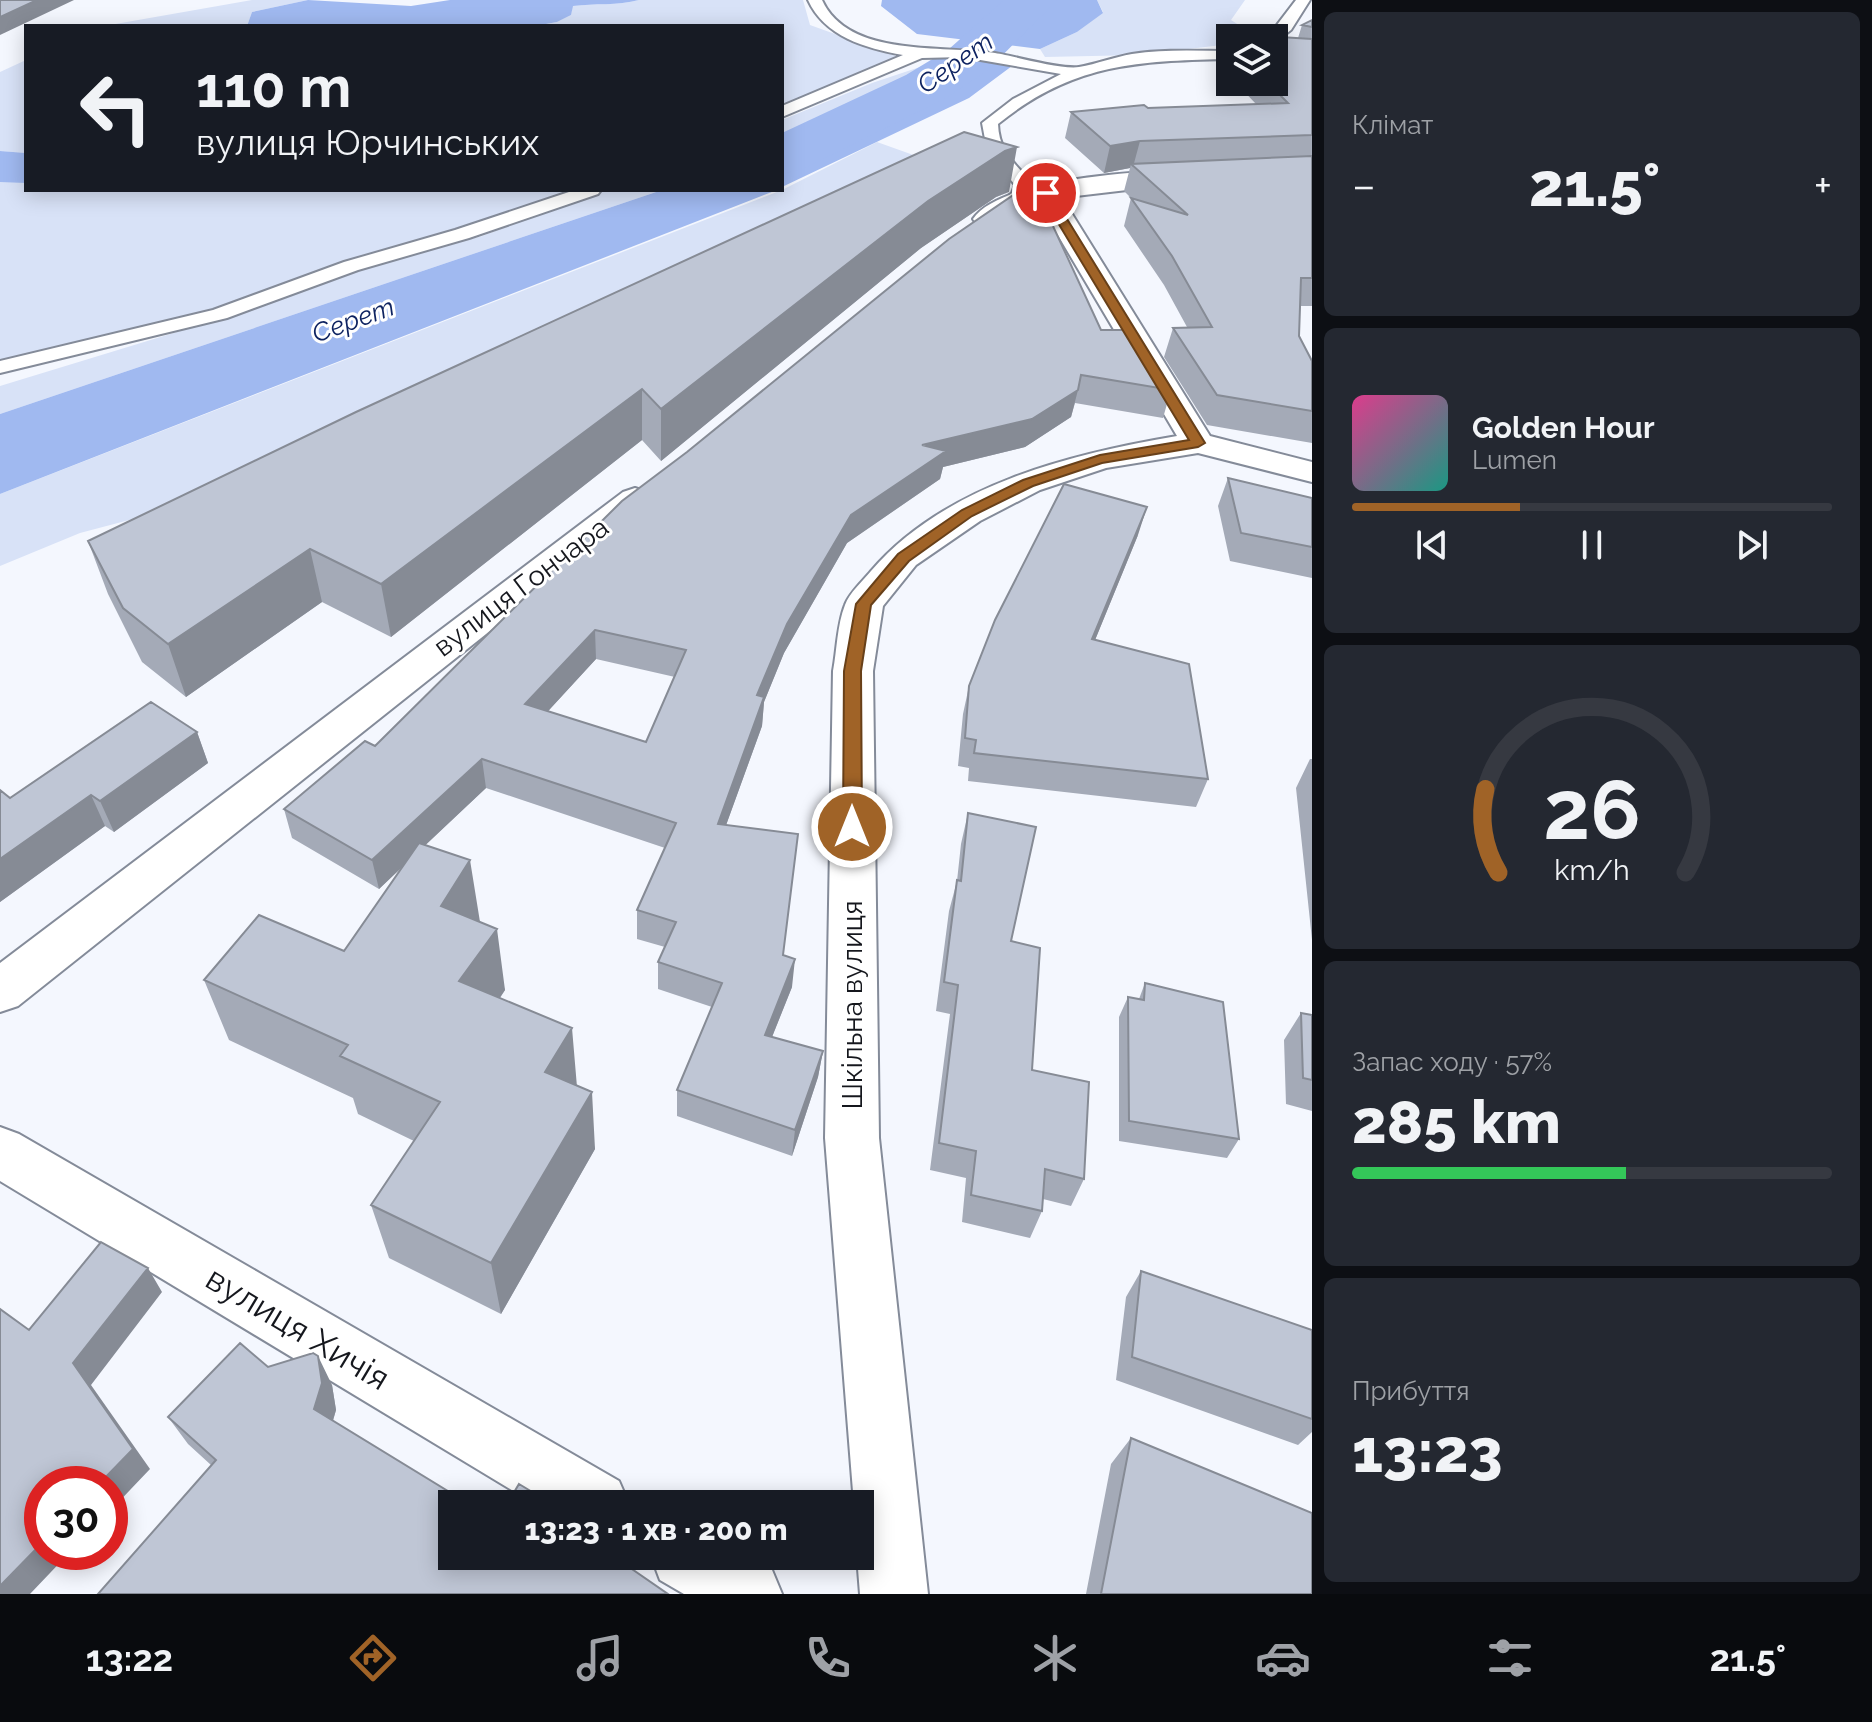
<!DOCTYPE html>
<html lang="uk">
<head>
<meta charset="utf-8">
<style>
	:root { --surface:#171b24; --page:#242831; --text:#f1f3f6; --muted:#9ea1a6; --line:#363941; --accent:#a06327 }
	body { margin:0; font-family:Raleway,sans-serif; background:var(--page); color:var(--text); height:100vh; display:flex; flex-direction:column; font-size:30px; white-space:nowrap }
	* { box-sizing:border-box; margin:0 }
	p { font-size:26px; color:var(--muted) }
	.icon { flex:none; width:44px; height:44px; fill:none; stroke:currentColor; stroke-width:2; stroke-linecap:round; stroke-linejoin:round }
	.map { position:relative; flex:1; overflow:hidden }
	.details { display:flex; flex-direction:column; gap:12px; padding:12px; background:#0d0f14; width:560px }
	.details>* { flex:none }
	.banner { position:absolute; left:24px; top:24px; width:760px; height:168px; border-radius:0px; box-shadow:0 4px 20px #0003; background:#171b24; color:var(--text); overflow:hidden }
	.buttons { position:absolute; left:1216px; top:24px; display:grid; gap:16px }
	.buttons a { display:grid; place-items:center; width:72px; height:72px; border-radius:0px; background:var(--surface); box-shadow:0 4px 20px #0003; font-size:40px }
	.speed { position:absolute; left:24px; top:1466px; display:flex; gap:16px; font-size:40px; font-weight:700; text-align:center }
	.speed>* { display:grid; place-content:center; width:104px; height:104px; border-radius:50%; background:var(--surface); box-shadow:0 4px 20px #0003; line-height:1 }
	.speed .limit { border:12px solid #d22; background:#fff; color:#111 }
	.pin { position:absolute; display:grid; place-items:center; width:68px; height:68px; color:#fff; margin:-34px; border:4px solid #fff; border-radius:50%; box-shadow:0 2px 8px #0007 }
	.me { position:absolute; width:88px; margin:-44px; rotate:0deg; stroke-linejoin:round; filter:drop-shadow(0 0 6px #0008) }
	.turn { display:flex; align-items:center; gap:28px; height:168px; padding:0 40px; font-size:36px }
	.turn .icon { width:104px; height:104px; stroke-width:2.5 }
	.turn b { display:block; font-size:56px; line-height:68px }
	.big { font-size:60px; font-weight:800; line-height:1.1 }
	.details .card { flex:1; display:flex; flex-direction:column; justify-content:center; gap:12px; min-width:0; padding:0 28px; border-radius:12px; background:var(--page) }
	.details .dial { align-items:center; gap:0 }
	.dial svg { height:208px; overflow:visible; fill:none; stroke:var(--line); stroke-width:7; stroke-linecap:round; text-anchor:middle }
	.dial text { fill:var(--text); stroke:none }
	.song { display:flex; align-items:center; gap:24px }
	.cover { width:96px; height:96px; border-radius:12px; background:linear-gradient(135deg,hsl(330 70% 55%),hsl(170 70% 35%)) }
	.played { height:8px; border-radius:4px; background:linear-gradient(90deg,var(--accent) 35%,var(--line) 35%) }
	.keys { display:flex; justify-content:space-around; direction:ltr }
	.heat { display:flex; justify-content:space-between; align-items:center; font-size:44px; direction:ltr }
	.charge { height:12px; border-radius:6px; background:linear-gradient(90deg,#34c759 57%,var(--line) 0) }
	.trip { position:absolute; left:438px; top:1490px; width:436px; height:80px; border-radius:0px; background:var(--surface); box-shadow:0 4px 20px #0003; font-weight:800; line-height:80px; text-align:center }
	.tab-bar { display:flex; height:128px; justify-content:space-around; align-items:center; background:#090b0e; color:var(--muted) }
	.tab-bar .icon { width:56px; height:56px }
	.tab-bar .current { color:var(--accent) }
	.tab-bar b { font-size:36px; color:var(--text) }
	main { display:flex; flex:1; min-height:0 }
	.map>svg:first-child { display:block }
	.green { fill:#d8e2f7 }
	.water { fill:#a0b9f0 }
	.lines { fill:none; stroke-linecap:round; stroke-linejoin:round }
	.river { fill:#a0b9f0; fill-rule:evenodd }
	.service-casing { stroke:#848b99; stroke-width:4 }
	.minor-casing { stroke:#848b99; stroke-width:4 }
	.tertiary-casing { stroke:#848b99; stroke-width:4 }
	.service { fill:#fff; fill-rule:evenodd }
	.minor { fill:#fff; fill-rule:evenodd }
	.tertiary { fill:#fff; fill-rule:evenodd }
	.wall { fill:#a4aab7; fill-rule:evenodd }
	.shaded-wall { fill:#868b95 }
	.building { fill:#bfc6d5; stroke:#868b95; stroke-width:2; fill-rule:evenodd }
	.route { fill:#a06327; stroke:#684019; stroke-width:2 }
	.labels { text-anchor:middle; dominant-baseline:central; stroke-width:6; stroke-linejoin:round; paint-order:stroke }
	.far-water-label { font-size:26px; font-style:italic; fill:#0e2361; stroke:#fff }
	.street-label { font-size:28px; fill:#15171d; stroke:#fff }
	.near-street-label { font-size:34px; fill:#15171d; stroke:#fff }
</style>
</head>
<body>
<main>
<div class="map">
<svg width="1312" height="1594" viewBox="0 0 1312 1594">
	<rect width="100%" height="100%" fill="#f4f7fe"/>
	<!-- green -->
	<path class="green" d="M252,0h56l-56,12 -5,14h-143z
		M639,0h164l7,25 86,31 -12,10 -102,42v-82h-247l22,-4 14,-7 1,-9c23,-3 45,0 67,-6z
		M1097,0h148l-14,20 28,18h-29v6l-91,11 -94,2 -5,-8 37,-17 26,-20z
		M26,60v93l-26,-2v-79z
		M941,60l-2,13 -157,68v-21l90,-37z
		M877,142l70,25 -689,319 -178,47 -80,33v-72l782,-304z
		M16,181l10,2v7h556l-365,120 -165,37 -52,15v-180z
		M606,190h56l-662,224v-28l239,-73 128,-45 115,-32z"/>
	<!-- water -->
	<path class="water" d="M308,0l103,6 39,-6h189c-22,6 -44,3 -66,6l-2,9 -14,7 -22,4h-288l5,-14z
		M882,0h215l6,13 -26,19 -37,17 -123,-15 -36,-28z
		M942,54l74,9 -47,35 -187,89v-46l157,-68z
		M0,151l26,2v30l-26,-1z
		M662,190h115l-777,304v-80z"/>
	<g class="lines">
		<!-- river -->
		<path class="river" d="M1004,0h53l-70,71 -43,28 -141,70 -21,5v-41l124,-58 43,-26z"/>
		<!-- service casing -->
		<g class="service-casing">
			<path id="service" d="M808,0h14c26,58 121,45 173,53 19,3 67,17 84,14 18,-3 35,-10 53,-13 32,-5 66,-3 98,-3v8c-92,2 -157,4 -232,65 1,29 18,40 35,60l-7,15 -19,11 -9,-5 14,-12 3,-8 -28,-35 -5,-27 31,-24 48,-25 -98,-17 -41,1 -140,59v-11l121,-51c-38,-7 -78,-18 -95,-55z
				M1296,0h14l-19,30 -17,13v-5h-7z
				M575,190h26l-3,4 -129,44 -111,32 -131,48 -227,55v-12l213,-51 131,-48 111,-32z"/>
		</g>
		<!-- minor casing -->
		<g class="minor-casing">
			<path id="minor" d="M1046,185l9,3 4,5 151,243 102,26v20l-114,-29 -92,15 -66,22 -60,31 -64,44 -33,41 -10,65 6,467 49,456h-68l-3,-38h3v-52h-6l-29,-366 8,-467c4,-21 4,-46 12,-66 4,-12 18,-24 26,-34 74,-86 199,-117 306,-135l-144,-243 4,-5z"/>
		</g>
		<!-- tertiary casing -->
		<g class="tertiary-casing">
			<path id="tertiary" d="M1186,169l9,3 4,5 -4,5 -136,16 -73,29 -9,-2 -4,-6c28,-41 166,-47 213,-50z
				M635,488l12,4 6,7 -6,7 -629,500 -18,6v-49l623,-471z
				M0,1127l19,7 600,347 10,23h-94l-535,-323z
				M651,1556h97l24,14 10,24h-98l-24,-14z"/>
		</g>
		<!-- service -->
		<use href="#service" class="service"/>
		<!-- minor -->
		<use href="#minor" class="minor"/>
		<!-- tertiary -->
		<use href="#tertiary" class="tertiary"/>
	</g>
	<!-- wall -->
	<path class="wall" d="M1312,20v286h-12l-1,30 13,25v82l-105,-18 -43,-68 9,-29 14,-1 -23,-42 -40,-59 7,-28 1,1 -8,-8 6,-23 -26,5 -39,-35 6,-26 185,-8 -21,-22h39l24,-44 4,-13z
		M1009,192l-13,5 -75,51 -260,213 -19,-21 -251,197 -69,-35 -136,95 -44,-35 -34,-68 -20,-53 268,-129z
		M1101,330l70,60 -8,28 -88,-15 -4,14 -46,30 -82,20 -3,12 -93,64 -63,110 -20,49 -2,24 -36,99 57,131 9,31 -20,50 51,14 -5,26 -26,79 -115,-40v-26l35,-83 -54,-18v-27l7,-15 -28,-8v-29l28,-62 -179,-60 -61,57 55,77 25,68 -5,8 77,88 18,63 -94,165 -112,-56 -18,-53 43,-64 -56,-27 -5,-16 -124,-58 -25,-60 140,-29 61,-87 -26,25 -87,-51 -8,-29 91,-63zM596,659l79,18 -29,65 -98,-31z
		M1228,478l84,20v80l-82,-17 -12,-55z
		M1138,535l-43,105 113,139 -12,28 -228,-26 1,-13 -11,-2 5,-52 6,-28z
		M197,732l11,31 -94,69 -9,-6 -105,76v-112l10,8z
		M1310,759h2v181l-16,-152z
		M968,813l43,128 21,129 52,109 -13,27 -28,-7 -1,12 -12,27 -68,-16 4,-44 -36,-8 20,-156 -14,-3 13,-100 8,-30 4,-37z
		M1145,983l94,156 -12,19 -108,-17v-124l9,-20 11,2z
		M1301,1013l11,2v96l-26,-7 -2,-64z
		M1141,1271l171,59v102l-14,13 -182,-65 10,-83z
		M268,1367l64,18 4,25 -3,11 -122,44 -23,-21 -20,-27z
		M1131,1438l181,156h-226l25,-130z"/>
	<!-- shaded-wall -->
	<path class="shaded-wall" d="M37,0h37l-74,35v-18z
		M1140,141l-7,26 -2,-3 -1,4 -26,5 6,-27z
		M1017,147l-8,45 -13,5 -75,51 -260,213v-52l267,-208 77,-50z
		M642,389v51l-251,197 -10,-53z
		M1078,390l-7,27 -46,30 -82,20 -3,12 -93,64 -63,110 -20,49 -2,24 -46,127 2,-29 39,-129 30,-71 64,-109 71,-70z
		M1147,507l-9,28 -54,132 8,-28z
		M310,549l12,53 -136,95 -18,-53z
		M595,630l1,29 -68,74 -3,-29z
		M197,732l11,31 -94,69 -14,-31z
		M482,759l4,29 -107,101 -7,-29z
		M91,795l14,31 -105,76v-43z
		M470,860l10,62 -39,-16z
		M497,929l8,61 -35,51 -11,-60z
		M795,959l-3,28 -30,75 3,-27z
		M572,1028l5,59 -32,-15z
		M823,1051l-5,26 -26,79 3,-26z
		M592,1092l3,57 -94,165 -10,-51z
		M148,1268l14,24 -71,93 59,84 -40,42v-27h-11l-26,-121z
		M318,1356l14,29 4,25 -8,26 -14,-27z
		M42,1543v9h28l-40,42h-30v-8z"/>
	<!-- building -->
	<path class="building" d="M0,0h37l-37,17z
		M1312,20v7l-10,-2z
		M1280,37l32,2v96l-172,6 -30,5 -39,-34 73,-7 4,3 140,-5 -21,-21h7v-42z
		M964,132l53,15 -12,4 -77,50 -267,208 -19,-20 -261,195 -71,-35 -142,95 -45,-36 -35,-67 268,-129z
		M1312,156v122h-11l-2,58 13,25v50l-95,-16 -44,-67 39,-1 -40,-71 -41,-58 57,17 -57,-51z
		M1034,185l67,145h33l37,60 -90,-15 -3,15 -46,29 -110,26 24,6 -95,64 -64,109 -30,71 7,2 -46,127 80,10 -15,121 12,4 -30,76 58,16 -28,79 -118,-40 45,-107 -64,-21 18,-40 -39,-12 39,-87 -194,-64 -110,101 -88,-51 81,-68 10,5 247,-245 65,-49 262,-213 73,-50zM595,630l91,20 -40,92 -121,-38z
		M1228,478l84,20v49l-71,-14z
		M1064,484l83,23 -55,132 97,25 19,115 -234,-26 2,-13 -11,-2 4,-52 26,-66z
		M151,702l46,30 -97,69 -9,-6 -91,64v-69l10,8z
		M968,813l68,14 -25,114 29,7 -8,122 57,12 -5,97 -39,-10 -3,42 -71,-16 5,-44 -37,-8 19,-158 -14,-3 13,-102 4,1z
		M419,843l51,17 -29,46 56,23 -38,52 113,47 -27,44 47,20 -101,171 -120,-58 69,-103 -100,-46 8,-11 -144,-65 55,-65 85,36z
		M1145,983l78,19 16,137 -110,-18 -1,-124 16,3z
		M1301,1013l11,2v65l-9,-2z
		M101,1242l47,26 -75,95 60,86 -34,35h-57v59l-42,43v-277l29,21z
		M1141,1271l171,59v89l-180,-62z
		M240,1343l28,24 45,-14 5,3 4,27 -8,26 155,95h-17v52h161l55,38h-570l118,-134 -48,-43z
		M1131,1438l181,75v81h-211z
		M519,1484l33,20h-45z"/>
	<!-- route -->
	<path class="route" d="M1046,190l5,3 154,250 -7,4 -96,16 -69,23 -61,30 -63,45 -38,44 -10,66 1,156 -10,7 -9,-7 1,-156 12,-67 42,-50 64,-44 61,-30 77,-25 89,-15 -149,-247z"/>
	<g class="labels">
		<!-- far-water labels -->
		<g class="far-water-label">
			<text transform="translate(955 63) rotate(-35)">Серет</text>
			<text transform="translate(353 320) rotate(-20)">Серет</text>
		</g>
		<!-- street labels -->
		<g class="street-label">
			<text transform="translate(521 587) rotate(-37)">вулиця Гончара</text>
			<text transform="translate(852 1005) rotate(-90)">Шкільна вулиця</text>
		</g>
		<!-- near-street labels -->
		<g class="near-street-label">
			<text transform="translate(298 1328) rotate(31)">вулиця Хичія</text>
		</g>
	</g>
</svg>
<div class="buttons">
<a><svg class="icon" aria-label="layers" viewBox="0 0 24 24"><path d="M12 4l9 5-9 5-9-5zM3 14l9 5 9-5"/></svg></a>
</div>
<div class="speed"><div class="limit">30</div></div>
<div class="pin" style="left:1046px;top:193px;background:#d93025"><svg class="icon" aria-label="arrive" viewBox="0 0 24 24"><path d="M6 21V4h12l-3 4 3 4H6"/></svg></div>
<svg class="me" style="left:852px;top:827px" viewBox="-20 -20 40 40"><circle r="17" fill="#a06327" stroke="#fff" stroke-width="3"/><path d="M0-11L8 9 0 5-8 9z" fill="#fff"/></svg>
<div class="trip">13:23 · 1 хв · 200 m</div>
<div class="banner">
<div class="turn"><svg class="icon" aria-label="left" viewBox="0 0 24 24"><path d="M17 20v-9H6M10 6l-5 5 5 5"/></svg><div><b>110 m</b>вулиця Юрчинських</div></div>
</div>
</div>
<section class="details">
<div class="card"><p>Клімат</p>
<div class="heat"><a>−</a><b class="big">21.5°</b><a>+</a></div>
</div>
<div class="card">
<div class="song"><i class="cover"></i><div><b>Golden Hour</b><p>Lumen</p></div></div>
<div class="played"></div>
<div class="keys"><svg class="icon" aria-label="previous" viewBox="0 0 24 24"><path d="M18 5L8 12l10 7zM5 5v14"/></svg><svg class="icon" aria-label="pause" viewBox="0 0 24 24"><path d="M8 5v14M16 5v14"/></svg><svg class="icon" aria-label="next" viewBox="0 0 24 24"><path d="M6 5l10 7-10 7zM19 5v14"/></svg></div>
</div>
<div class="card dial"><svg viewBox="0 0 100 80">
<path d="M14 69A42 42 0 1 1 86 69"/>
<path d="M14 69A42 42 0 0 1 9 37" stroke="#a06327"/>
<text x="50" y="56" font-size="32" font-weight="700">26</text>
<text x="50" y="72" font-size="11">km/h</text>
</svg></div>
<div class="card"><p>Запас ходу · 57%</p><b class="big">285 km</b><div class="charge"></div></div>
<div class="card"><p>Прибуття</p><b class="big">13:23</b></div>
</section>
</main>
<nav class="tab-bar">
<b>13:22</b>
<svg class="icon current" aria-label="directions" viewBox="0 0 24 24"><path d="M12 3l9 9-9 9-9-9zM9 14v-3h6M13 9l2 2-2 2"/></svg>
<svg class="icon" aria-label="music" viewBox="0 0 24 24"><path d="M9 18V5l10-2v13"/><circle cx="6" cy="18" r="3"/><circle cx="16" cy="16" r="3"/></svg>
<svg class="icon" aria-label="phone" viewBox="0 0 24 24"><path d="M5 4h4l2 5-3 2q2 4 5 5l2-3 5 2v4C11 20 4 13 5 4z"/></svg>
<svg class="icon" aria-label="climate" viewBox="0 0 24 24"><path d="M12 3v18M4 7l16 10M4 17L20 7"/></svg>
<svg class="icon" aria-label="car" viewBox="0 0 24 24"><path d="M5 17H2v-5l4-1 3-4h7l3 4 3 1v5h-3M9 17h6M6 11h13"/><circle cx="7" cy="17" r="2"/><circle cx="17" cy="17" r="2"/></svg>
<svg class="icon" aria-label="filters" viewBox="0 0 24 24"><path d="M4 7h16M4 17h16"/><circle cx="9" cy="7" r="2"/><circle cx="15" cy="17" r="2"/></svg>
<b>21.5°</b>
</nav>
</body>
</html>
